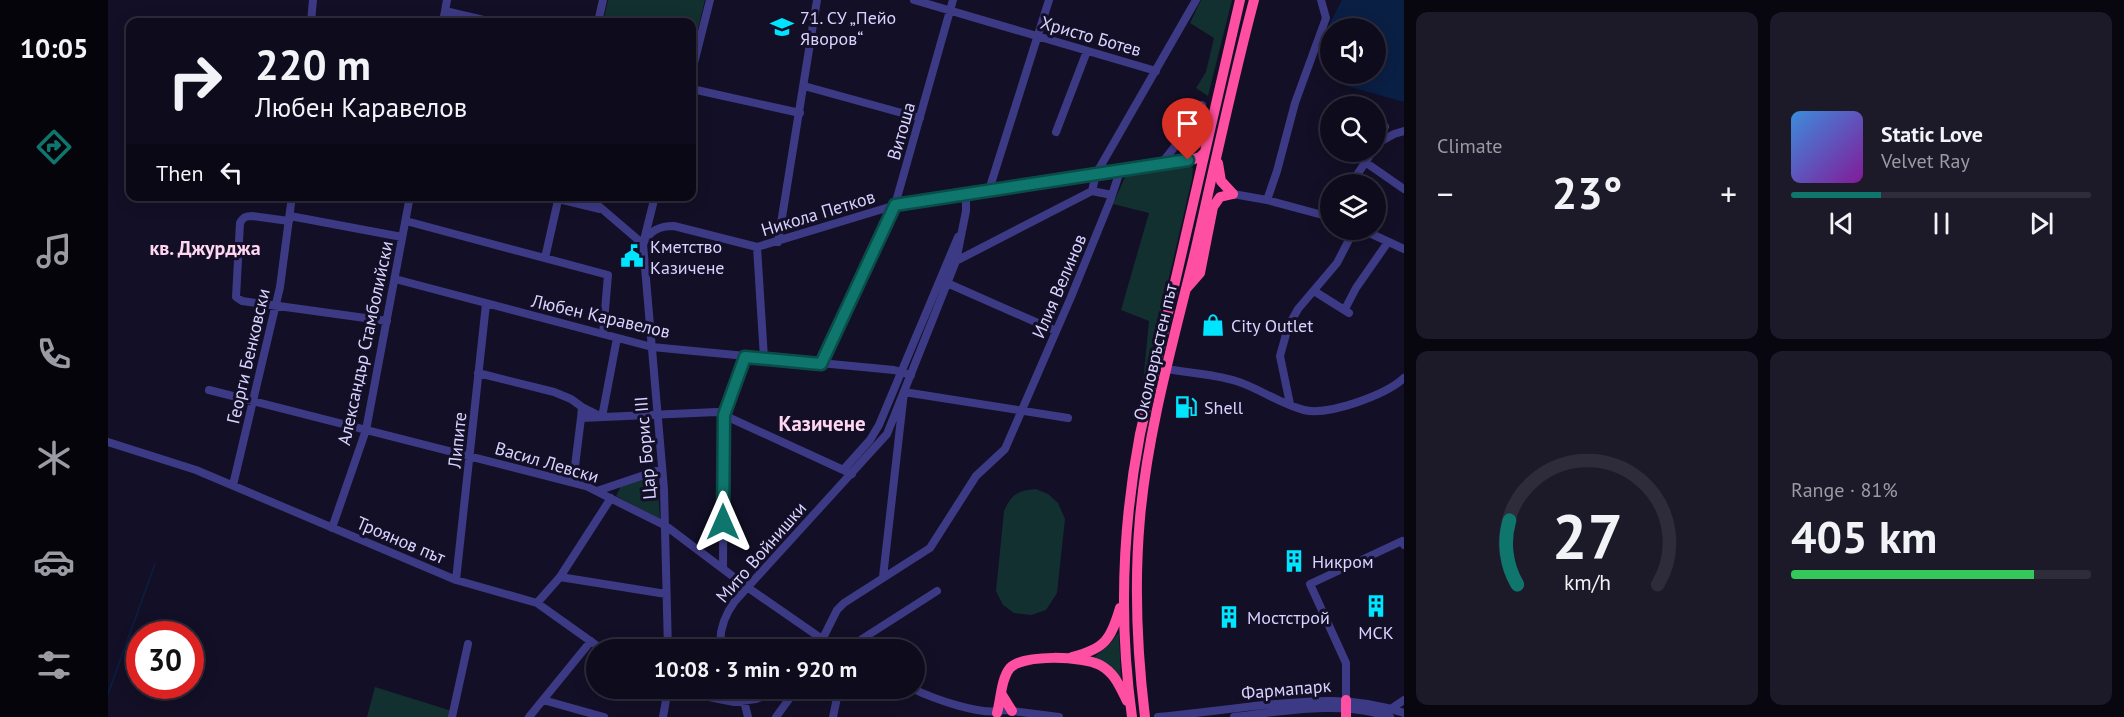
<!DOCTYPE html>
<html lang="en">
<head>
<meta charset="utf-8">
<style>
	:root { --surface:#0e0b1c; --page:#1c1929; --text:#f1f3f6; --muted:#9b9ba3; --line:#2e2b3b; --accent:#0f766e }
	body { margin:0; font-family:"PT Sans",sans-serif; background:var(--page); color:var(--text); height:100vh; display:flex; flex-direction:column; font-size:22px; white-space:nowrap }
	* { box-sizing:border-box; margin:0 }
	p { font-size:20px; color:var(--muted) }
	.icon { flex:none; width:33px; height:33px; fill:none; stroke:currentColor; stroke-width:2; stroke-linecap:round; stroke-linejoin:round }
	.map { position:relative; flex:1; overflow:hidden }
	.side { display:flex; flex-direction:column; gap:12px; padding:12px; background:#08060f; width:720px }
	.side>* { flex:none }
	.guide { position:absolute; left:18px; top:18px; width:570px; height:183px; border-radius:12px; box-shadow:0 3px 15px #0003,0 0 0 2px var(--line); background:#0e0b1c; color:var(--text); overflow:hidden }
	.buttons { position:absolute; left:1212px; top:18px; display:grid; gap:12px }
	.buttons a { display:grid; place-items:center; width:66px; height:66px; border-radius:50%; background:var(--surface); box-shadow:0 3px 15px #0003,0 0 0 2px var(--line); font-size:30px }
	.speed { position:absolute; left:18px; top:621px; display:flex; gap:12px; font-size:30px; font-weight:700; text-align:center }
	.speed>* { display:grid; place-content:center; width:78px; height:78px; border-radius:50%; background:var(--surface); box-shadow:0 3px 15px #0003,0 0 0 2px var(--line); line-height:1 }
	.speed .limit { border:9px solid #d22; background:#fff; color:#111 }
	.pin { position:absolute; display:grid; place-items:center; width:51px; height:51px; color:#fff; margin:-62px -26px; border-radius:50% 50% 50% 0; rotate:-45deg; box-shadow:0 0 6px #0007 }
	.pin .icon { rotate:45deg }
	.me { position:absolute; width:66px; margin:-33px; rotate:0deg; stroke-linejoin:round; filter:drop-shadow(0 0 4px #0008) }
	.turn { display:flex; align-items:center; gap:21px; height:126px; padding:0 30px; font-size:27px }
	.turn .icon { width:78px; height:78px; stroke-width:2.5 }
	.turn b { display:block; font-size:42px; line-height:51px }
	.then { display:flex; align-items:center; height:57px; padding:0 30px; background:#0003; gap:12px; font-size:22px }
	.big { font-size:45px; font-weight:700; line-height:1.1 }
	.side .card { flex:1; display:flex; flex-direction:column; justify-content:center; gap:9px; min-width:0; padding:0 21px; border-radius:12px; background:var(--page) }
	.side .dial { align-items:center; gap:0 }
	.dial svg { height:156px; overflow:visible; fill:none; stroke:var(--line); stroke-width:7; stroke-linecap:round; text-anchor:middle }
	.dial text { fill:var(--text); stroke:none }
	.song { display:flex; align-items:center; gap:18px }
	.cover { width:72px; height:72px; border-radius:9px; background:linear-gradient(135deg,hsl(210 70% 55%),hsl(290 70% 35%)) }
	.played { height:6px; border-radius:3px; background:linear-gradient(90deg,var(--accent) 30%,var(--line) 30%) }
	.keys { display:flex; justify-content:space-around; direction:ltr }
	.heat { display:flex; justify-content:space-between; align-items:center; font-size:33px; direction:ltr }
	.charge { height:9px; border-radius:4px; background:linear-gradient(90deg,#34c759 81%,var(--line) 0) }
	.side .tiles { flex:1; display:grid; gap:12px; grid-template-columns:repeat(2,1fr) }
	.trip { position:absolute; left:478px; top:639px; width:339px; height:60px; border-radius:30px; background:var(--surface); box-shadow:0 3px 15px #0003,0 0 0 2px var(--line); font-weight:700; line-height:60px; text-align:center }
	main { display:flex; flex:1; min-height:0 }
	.tabs { display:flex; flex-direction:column; width:108px; justify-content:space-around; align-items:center; background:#06040b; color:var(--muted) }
	.tabs .icon { width:42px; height:42px }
	.tabs .selected { color:var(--accent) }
	.tabs b { font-size:27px; color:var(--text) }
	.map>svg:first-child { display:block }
	.green { fill:#12302f }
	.water { fill:#0a1f44 }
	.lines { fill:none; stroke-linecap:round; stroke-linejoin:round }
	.stream { stroke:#0a1f44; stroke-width:1.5 }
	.minor { stroke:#3d3a85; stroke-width:8 }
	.highway { stroke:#ff4fa3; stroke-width:10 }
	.route-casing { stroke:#0a4d48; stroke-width:15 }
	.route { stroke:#0f766e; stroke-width:10 }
	.labels { text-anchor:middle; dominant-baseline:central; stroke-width:6; stroke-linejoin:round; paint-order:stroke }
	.poi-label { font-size:18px; fill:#d9d4ff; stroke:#130f26; text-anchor:start }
	.street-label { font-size:18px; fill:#d9d4ff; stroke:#130f26 }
	.neighbourhood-label { font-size:20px; font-weight:bold; fill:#ffd6f0; stroke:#130f26 }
	.quarter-label { font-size:21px; font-weight:bold; fill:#ffd6f0; stroke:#130f26 }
</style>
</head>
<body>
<main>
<nav class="tabs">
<b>10:05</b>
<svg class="icon selected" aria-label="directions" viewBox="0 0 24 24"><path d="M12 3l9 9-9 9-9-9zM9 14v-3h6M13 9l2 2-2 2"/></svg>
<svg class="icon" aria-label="music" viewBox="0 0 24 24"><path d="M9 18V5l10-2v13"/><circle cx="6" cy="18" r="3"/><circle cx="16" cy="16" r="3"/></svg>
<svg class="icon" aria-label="phone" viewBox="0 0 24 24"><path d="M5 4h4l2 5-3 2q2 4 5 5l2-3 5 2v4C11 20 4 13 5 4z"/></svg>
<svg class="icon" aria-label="climate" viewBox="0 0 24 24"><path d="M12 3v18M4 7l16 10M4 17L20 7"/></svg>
<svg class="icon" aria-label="car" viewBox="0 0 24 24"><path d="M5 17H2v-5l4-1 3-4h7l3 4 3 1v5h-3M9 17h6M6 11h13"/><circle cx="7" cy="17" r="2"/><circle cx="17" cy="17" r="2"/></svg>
<svg class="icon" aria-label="filters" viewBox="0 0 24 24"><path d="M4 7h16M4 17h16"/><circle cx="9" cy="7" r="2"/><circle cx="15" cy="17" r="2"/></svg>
</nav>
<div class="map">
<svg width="1296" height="717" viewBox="0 0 1296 717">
	<rect width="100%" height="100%" fill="#130f26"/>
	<!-- green -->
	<path class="green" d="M500,0h97l-13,53v-31h-89z
		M1093,0h31l-24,96 -12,-8 10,-16 8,-34 -24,-15z
		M1080,165l5,3 -1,11 -50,214 7,-72 -28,-11 28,-97 -36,-9 13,-29z
		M549,474l3,45 -44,-23 5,-10z
		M928,489l12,5 10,9 7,16 -8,74 -11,17 -15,5 -17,-2 -11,-8 -7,-14 8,-80c8,-17 13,-20 32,-22z
		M1010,633l1,2 2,44 -27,-22 15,-12z
		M267,687l77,24 -2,6h-83z"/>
	<!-- water -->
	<path class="water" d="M1234,0h62v102l-57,-16 -12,-12h41v-46h-46v41l-10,-12 9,-32z"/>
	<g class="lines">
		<!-- stream -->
		<path class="stream" d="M0,694l47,-130"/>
		<!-- minor -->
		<path class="minor" d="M806,0l242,71
			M337,11l47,11
			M203,22l2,-22
			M335,22l4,-22
			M490,22l5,-22
			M584,71l18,-71
			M696,86l116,32
			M584,89l108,24
			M948,132l31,-81
			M1270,143l16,-9 10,-3
			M1270,143l7,-16
			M1257,162l39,27
			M1053,164l23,-29 18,-30
			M1243,184l21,-32
			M881,190l60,-190
			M984,191l20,4
			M1125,194l34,6 63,17
			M438,196l54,13
			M479,196l56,48
			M547,196l-12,48 21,245 4,161
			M1159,200l10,-29 18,-68 31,-85 -5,-18
			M182,216l112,21
			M181,221l-37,-5c-6,0 -9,1 -12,7l-4,74 6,4 145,20
			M298,221l202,54 -5,59
			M1255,230l41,19
			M670,242l39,-242
			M535,244c7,-14 17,-18 31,-18l83,21 149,-45 282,-41
			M649,247l7,111
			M437,258l14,-62
			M848,261l136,-70 4,-17 100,-174
			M287,279l257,68 242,23 17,5
			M839,283l109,48
			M1206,291l35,22
			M1237,309l11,-21 32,-46
			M713,364l74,-159 58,-205
			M1059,369c22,4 47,5 69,12 23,7 44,23 68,29 24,6 82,-15 100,-32
			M370,373l76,19 17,7 11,8 -1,11 136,-6 135,62
			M101,390l377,96 80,40 81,61 91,63
			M1182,404l-10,-48 8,-29 10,-18 39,-46 17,-33
			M474,407l20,10 15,-79
			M0,442l88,28 260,110 81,23 66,47
			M736,469l26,-29 9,-15 79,-188
			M465,482l8,-64
			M125,485l47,-198 12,-91
			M489,491l65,-22
			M224,528l34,-98 44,-234
			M615,568l1,-153 21,-58
			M452,577l106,17
			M775,577l21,-185 164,26
			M348,580l30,-276
			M429,603l23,-26 51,-79
			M613,650c-3,-19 3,-34 14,-49l152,-167 69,-173 10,-50v-17
			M709,650l20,-40 7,-7 86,-55 46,-72 29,-27 66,-152 39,-96 10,-30
			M744,650l10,-11 75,-48
			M556,688l70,14 22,-3 30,-11
			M639,688l9,11
			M803,688c21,10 71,29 94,22l54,7
			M435,700l61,17
			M1238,700v-37l-36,-79 92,-43 2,4
			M636,701l4,16
			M1281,710l15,-10
			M344,717l16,-73
			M421,717l62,-76
			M555,717l5,-28
			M668,717l21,-29
			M725,717l6,-29
			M1050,717c32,-3 64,-7 96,-11 51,-5 100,-11 150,7
			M1126,717c51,-6 106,-17 156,0"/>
		<!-- highway -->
		<path class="highway" d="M1080,161l12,-4 4,-4
			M1110,163l3,18 12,13
			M1078,289l14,-16 13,-66 7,-10 13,-3
			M964,657c33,-8 39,-18 48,-49
			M894,695l10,16
			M1238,700v17
			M889,713c4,-14 4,-34 13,-45 13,-14 73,-12 90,-3 15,8 20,22 27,36
			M1024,717c-13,-94 -10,-189 8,-283l100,-434
			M1037,717c-8,-66 -11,-132 -5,-199 8,-90 34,-179 55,-266 19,-84 37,-169 59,-252"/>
	</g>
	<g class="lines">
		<!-- route casing -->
		<g class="route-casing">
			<path id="route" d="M615,522l1,-107 21,-58 76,7 74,-159 293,-45"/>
		</g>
		<!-- route -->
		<use href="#route" class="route"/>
	</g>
	<!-- icons -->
	<defs>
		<g id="school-bare" transform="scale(1.8)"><path d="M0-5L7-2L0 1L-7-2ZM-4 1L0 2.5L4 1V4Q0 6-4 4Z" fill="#00e5ff" stroke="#130f26" stroke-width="2.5" paint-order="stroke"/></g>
		<g id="civic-bare" transform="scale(1.8)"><path d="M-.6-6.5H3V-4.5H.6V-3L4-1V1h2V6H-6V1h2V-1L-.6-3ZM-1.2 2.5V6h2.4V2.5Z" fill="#00e5ff" stroke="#130f26" stroke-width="2.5" paint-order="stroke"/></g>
		<g id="shop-bare" transform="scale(1.8)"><path d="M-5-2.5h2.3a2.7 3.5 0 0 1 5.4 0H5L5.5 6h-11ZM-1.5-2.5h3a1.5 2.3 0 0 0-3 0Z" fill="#00e5ff" stroke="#130f26" stroke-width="2.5" paint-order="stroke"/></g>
		<g id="fuel-bare" transform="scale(1.8)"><path d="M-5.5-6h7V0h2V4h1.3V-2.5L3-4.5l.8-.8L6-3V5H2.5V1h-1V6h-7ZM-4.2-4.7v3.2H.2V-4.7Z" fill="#00e5ff" stroke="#130f26" stroke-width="2.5" paint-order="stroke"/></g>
		<g id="building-bare" transform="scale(1.8)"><path d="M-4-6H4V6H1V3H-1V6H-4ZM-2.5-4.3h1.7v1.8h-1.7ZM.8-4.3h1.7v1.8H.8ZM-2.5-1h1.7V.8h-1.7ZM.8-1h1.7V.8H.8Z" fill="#00e5ff" stroke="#130f26" stroke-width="2.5" paint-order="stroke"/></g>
	</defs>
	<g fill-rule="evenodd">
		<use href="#school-bare" x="674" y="27"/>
		<use href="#civic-bare" x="524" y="256"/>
		<use href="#shop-bare" x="1105" y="325"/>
		<use href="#fuel-bare" x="1078" y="407"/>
		<use href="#building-bare" x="1186" y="561"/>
		<use href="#building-bare" x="1268" y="606"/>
		<use href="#building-bare" x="1121" y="617"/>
	</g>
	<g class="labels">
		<!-- poi labels -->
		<g class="poi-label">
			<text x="692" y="17">71. СУ „Пейо<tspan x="692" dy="21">Яворов“</tspan></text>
			<text x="542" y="246">Кметство<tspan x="542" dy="21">Казичене</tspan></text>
			<text x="1123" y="325">City Outlet</text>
			<text x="1096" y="407">Shell</text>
			<text x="1204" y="561">Никром</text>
			<text x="1139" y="617">Мостстрой</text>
			<text x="1268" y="632" text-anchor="middle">МСК</text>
		</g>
		<!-- street labels -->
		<g class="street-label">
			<text transform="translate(983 36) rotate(16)">Христо Ботев</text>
			<text transform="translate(793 131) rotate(-74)">Витоша</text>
			<text transform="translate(710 213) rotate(-17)">Никола Петков</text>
			<text transform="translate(951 286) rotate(-67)">Илия Велинов</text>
			<text transform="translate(493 316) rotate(13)">Любен Каравелов</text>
			<text transform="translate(257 343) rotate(-78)">Александър Стамболийски</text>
			<text transform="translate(1047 352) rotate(-77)">Околовръстен път</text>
			<text transform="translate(140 356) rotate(-77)">Георги Бенковски</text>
			<text transform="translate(349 440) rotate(-84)">Липите</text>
			<text transform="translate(537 448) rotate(-95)">Цар Борис III</text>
			<text transform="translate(439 462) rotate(16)">Васил Левски</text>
			<text transform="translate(293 540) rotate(23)">Троянов път</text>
			<text transform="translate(653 552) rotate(-49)">Мито Войнишки</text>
			<text transform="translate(1178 689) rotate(-5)">Фармапарк</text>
		</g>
		<!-- neighbourhood labels -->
		<g class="neighbourhood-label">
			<text x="97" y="248">кв. Джурджа</text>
		</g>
		<!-- quarter labels -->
		<g class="quarter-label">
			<text x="714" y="423">Казичене</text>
		</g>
	</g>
</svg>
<div class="buttons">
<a><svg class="icon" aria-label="sound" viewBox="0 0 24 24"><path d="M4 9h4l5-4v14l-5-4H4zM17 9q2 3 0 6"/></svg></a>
<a><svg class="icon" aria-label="search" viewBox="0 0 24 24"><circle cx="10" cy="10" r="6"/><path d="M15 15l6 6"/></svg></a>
<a><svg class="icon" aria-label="layers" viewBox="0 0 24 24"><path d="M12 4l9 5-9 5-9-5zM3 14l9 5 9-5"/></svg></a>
</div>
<div class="speed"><div class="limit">30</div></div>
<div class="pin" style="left:1080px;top:160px;background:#d93025"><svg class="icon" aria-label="arrive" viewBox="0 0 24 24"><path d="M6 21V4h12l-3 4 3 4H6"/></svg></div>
<svg class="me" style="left:615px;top:522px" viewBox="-20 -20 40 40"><path d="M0-17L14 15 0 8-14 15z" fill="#0f766e" stroke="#fff" stroke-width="4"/></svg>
<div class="trip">10:08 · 3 min · 920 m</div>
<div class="guide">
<div class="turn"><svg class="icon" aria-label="right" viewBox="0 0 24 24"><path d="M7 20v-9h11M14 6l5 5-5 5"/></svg><div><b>220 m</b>Любен Каравелов</div></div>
<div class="then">Then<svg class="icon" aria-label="left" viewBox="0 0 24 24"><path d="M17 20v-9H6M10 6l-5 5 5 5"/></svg></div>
</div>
</div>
<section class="side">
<div class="tiles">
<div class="card"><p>Climate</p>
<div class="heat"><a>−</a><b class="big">23°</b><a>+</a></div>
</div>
<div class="card">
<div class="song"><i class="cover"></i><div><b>Static Love</b><p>Velvet Ray</p></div></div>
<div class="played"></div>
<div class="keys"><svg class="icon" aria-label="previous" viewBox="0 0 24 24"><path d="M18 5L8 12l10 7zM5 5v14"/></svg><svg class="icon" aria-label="pause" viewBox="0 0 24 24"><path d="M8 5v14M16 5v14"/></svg><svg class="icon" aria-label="next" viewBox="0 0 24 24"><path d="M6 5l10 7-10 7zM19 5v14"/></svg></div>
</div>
<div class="card dial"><svg viewBox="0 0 100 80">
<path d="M14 69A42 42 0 1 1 86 69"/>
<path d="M14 69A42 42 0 0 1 10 36" stroke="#0f766e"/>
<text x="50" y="56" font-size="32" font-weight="700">27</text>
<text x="50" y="72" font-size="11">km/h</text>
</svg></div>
<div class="card"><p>Range · 81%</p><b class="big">405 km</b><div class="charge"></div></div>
</div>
</section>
</main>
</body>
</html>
